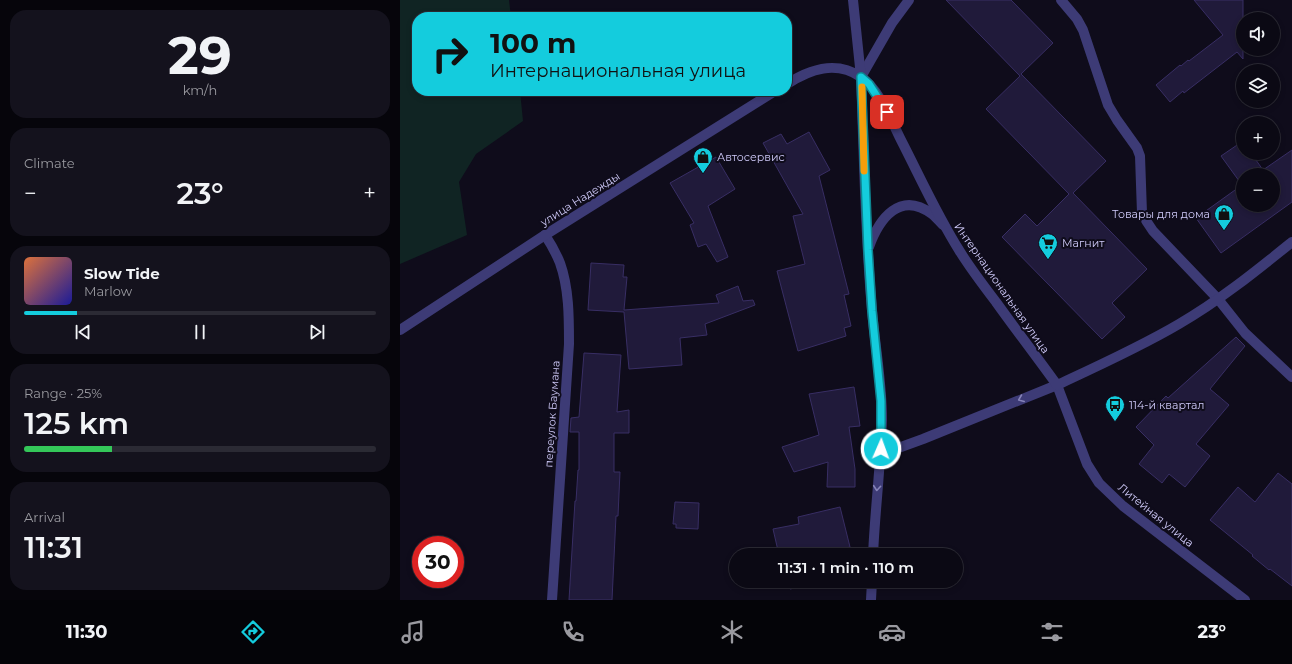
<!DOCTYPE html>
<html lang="en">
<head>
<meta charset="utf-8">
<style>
	:root { --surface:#0b0914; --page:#14121d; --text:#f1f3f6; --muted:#9a9aa0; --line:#2b2a34; --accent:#14ccdd }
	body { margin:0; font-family:Montserrat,sans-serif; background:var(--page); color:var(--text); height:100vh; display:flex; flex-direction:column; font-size:15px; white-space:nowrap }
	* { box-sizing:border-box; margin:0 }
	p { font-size:13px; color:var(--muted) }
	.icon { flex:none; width:22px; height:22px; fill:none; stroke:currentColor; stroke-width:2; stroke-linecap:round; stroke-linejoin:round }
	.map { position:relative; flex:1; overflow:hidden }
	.drawer { display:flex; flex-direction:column; gap:10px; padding:10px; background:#06050b; width:400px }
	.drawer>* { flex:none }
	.banner { position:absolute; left:12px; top:12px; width:380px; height:84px; border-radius:16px; box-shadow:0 2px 6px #0003,0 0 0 1px var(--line); background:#14ccdd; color:#111; overflow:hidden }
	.fabs { position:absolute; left:836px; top:12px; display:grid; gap:8px }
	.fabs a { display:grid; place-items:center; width:44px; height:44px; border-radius:50%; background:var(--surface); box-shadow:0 2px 6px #0003,0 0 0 1px var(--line); font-size:20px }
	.speed { position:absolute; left:12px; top:536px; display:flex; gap:8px; font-size:20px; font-weight:700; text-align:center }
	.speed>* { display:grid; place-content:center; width:52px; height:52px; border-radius:50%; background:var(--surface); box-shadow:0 2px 6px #0003,0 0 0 1px var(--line); line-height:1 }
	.speed .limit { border:6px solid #d22; background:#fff; color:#111 }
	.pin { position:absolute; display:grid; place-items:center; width:34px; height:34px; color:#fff; margin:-17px; border-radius:8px; box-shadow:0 2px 6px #0006 }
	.me { position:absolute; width:44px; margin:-22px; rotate:2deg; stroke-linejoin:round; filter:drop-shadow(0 0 3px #0008) }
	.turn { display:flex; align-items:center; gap:14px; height:84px; padding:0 12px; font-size:18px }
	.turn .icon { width:52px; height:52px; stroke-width:2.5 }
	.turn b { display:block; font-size:28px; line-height:34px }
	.big { font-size:30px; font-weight:600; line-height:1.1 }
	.drawer .card { flex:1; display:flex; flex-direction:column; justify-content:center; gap:6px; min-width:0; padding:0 14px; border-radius:16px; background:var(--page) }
	.drawer .dial { align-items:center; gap:0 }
	.dial b { font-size:52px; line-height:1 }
	.song { display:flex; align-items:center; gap:12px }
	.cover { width:48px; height:48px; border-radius:6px; background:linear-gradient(135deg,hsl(20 70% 55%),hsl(240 70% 35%)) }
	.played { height:4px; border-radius:2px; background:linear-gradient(90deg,var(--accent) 15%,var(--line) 15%) }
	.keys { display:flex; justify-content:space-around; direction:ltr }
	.heat { display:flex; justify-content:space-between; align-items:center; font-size:22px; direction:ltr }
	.charge { height:6px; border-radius:3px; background:linear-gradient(90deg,#34c759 25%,var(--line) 0) }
	.trip { position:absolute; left:329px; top:548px; width:234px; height:40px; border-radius:20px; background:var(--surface); box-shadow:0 2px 6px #0003,0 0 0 1px var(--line); font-weight:600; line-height:40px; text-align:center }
	.tabs { display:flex; height:64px; justify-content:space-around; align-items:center; background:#040408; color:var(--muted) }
	.tabs .icon { width:28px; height:28px }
	.tabs .current { color:var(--accent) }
	.tabs b { font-size:18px; color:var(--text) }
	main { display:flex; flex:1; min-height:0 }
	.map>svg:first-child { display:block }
	.green { fill:#102423 }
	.building { fill:#201a3a; stroke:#382e64; fill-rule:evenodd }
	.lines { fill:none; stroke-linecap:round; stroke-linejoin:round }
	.service { stroke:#3d3b76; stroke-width:10 }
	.minor { stroke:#3d3b76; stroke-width:10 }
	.tertiary { stroke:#3d3b76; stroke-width:10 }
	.oneway { stroke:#8683b8 }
	.route-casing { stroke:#0d8590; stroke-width:10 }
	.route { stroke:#14ccdd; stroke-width:7 }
	.slow { stroke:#f59e0b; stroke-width:7 }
	.labels { text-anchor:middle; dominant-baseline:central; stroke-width:4; stroke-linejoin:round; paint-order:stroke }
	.poi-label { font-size:11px; fill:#d0cbfa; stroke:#0f0c1b; text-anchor:start }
	.street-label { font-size:11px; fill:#d0cbfa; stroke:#0f0c1b }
</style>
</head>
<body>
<main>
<section class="drawer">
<div class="card dial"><b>29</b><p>km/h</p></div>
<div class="card"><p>Climate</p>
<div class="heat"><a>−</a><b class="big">23°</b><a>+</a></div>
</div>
<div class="card">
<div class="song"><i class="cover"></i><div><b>Slow Tide</b><p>Marlow</p></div></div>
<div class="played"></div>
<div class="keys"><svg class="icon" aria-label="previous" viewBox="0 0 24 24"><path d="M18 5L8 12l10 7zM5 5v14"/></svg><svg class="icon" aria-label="pause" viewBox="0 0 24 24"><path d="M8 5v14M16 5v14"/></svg><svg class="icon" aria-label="next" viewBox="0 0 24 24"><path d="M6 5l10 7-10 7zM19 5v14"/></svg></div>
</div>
<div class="card"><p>Range · 25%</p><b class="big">125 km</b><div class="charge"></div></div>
<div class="card"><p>Arrival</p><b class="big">11:31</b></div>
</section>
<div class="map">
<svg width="892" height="600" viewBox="0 0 892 600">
	<rect width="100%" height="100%" fill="#0f0c1b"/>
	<!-- green -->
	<path class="green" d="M0,0h109l2,17h-94v74h103l3,30 -47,33 -17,28 8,53 -67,29z"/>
	<!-- building -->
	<path class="building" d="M546,0h65l42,43 -32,31 85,87 -33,32 74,76 -35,34 13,14 -23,22 -100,-102 23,-23 12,12 32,-32 -83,-85 34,-33z
		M794,0h49v59l-6,-7 -53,41 -1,-2 -13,11 -14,-17 24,-20 1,1 7,-6 1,1 34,-26z
		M409,132l21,38 -11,6 30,118 -5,1 7,31 -7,2 2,8 -48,15 -21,-80 28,-7 -12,-48 10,-2 -40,-71 18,-9 6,10z
		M843,141v12h8l12,17 29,-20v52l-71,51 -25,-35 46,-33 -21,-29zM843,175h30v30h-30z
		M316,157l19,32 -27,17 20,51 -11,5 -11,-18 -8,3 -8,-22 4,-2 -24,-40z
		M191,263l33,2 -1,12h4l-3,33 95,-7 -3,-8 22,-9 5,15 10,-1 2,5 -50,19 2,11 -27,3 2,27 -53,4 -5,-57 -36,-2z
		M836,337l9,9 -35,43 19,16 -33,39 14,12 -25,31 -16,-13 -7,9 -23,-19 15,-19 -18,-18 30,-31 2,2z
		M184,353l37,2 -4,57 12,-2v23h-15v39h6l-2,44h-2l-4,84h-43l6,-99h1l2,-31h1v-38h-9l1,-14 8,-1z
		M454,387l6,39 -11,1 6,42v18h-28l1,-25 -34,10 -12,-25 37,-12 -10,-41z
		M878,473l14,11v102l-22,-17 -1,1 -17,-14 1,-1 -43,-35 28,-33 17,15z
		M275,502l24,1 -1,26 -22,-1v-4h-3z
		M440,507l10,40 -33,8h-38l-6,-26 26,-5 -1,-7z
		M388,581h36v1l-34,7z"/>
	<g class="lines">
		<!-- service -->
		<path class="service" d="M661,0l16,19 6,11 25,75 9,15 20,28 3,8 2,57 5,9 6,9 65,68
			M461,77l31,-54 17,-23"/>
		<!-- minor -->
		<path class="minor" d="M461,77c3,78 4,156 11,233 3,36 10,73 10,109 -1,45 -7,91 -9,136
			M145,235c6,9 11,18 15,28 9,25 9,54 9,81l-17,256
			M469,247c10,-28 31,-57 63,-33 4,3 7,7 11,11
			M818,299l27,34 47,44
			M481,449l20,-2 22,-8 134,-54 30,79 12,19 24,23 122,94
			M471,600l1,-19"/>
		<!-- tertiary -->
		<path class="tertiary" d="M453,0l8,77
			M387,84c23,-15 49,-24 74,-7 18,12 30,43 40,63 19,37 36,75 58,110 11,18 24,35 37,52 20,28 41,55 61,83 41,-19 83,-38 122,-61 40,-23 77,-53 113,-82
			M0,330l145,-95 230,-144"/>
	</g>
	<!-- one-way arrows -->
	<defs><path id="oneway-chevron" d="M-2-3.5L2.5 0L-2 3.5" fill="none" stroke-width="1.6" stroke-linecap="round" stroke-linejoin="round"/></defs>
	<g class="oneway">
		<use href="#oneway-chevron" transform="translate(621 399) rotate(158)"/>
		<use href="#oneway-chevron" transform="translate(477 488) rotate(95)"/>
	</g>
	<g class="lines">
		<!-- route casing -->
		<g class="route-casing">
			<path id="route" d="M481,449v-48l-9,-90 -4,-61 -7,-173 8,7 18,28"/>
		</g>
		<!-- route -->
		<use href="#route" class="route"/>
		<!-- slow -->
		<path class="slow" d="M462,87l2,84"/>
	</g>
	<!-- icons -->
	<defs>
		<g id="shop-pin" transform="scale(1)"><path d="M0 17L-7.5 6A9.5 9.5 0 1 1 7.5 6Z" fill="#14ccdd" stroke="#0f0c1b"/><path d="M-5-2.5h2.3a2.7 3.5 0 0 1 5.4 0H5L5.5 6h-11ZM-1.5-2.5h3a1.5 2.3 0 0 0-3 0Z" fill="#111"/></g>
		<g id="supermarket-pin" transform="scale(1)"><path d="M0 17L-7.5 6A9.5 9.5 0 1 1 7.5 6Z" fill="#14ccdd" stroke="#0f0c1b"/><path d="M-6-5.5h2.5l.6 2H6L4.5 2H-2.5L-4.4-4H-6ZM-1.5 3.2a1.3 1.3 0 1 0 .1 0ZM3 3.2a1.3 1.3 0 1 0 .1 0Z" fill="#111"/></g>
		<g id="bus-pin" transform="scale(1)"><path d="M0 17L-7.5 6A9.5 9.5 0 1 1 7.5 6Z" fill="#14ccdd" stroke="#0f0c1b"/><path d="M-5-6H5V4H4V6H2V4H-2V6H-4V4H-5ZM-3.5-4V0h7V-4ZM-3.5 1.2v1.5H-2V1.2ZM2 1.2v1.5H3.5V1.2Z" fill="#111"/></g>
	</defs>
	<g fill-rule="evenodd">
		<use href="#shop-pin" x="303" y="157"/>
		<use href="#shop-pin" x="824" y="214"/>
		<use href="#supermarket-pin" x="648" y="243"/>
		<use href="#bus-pin" x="715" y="405"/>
	</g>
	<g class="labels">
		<!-- poi labels -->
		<g class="poi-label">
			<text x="317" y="157">Автосервис</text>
			<text x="810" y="214" text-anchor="end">Товары для дома</text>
			<text x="662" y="243">Магнит</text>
			<text x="729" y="405">114-й квартал</text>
		</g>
		<!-- street labels -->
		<g class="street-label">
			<text transform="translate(180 199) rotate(-32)">улица Надежды</text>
			<text transform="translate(602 288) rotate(55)">Интернациональная улица</text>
			<text transform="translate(152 414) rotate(-86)">переулок Баумана</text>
			<text transform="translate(756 515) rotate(39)">Литейная улица</text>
		</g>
	</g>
</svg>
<div class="fabs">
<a><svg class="icon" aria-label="sound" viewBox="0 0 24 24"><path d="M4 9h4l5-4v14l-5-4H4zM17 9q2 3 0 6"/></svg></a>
<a><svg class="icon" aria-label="layers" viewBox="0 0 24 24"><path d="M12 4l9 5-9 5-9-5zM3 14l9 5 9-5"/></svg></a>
<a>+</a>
<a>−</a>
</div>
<div class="speed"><div class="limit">30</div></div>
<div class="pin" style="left:487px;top:112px;background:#d93025"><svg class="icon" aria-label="arrive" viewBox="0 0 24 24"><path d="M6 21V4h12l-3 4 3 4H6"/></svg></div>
<svg class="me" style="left:481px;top:449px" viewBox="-20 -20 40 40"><circle r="17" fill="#14ccdd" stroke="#fff" stroke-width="3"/><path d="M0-11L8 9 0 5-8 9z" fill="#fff"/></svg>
<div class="trip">11:31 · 1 min · 110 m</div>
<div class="banner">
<div class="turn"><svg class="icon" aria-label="right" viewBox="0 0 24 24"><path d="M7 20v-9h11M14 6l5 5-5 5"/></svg><div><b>100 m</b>Интернациональная улица</div></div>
</div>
</div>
</main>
<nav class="tabs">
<b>11:30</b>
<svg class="icon current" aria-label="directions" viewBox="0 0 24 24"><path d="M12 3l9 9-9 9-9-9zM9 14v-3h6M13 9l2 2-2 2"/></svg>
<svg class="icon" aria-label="music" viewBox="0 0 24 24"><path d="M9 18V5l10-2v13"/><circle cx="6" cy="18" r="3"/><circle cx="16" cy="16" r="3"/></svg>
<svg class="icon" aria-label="phone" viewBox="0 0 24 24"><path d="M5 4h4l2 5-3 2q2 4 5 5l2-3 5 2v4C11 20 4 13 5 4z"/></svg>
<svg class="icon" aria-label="climate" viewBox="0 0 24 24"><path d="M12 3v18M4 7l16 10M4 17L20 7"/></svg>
<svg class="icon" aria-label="car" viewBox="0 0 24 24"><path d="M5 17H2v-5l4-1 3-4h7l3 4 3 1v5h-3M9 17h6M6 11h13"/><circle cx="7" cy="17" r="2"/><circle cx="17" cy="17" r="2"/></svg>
<svg class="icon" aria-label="filters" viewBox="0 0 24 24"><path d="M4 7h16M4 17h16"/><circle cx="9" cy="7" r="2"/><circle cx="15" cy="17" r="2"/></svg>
<b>23°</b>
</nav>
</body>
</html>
